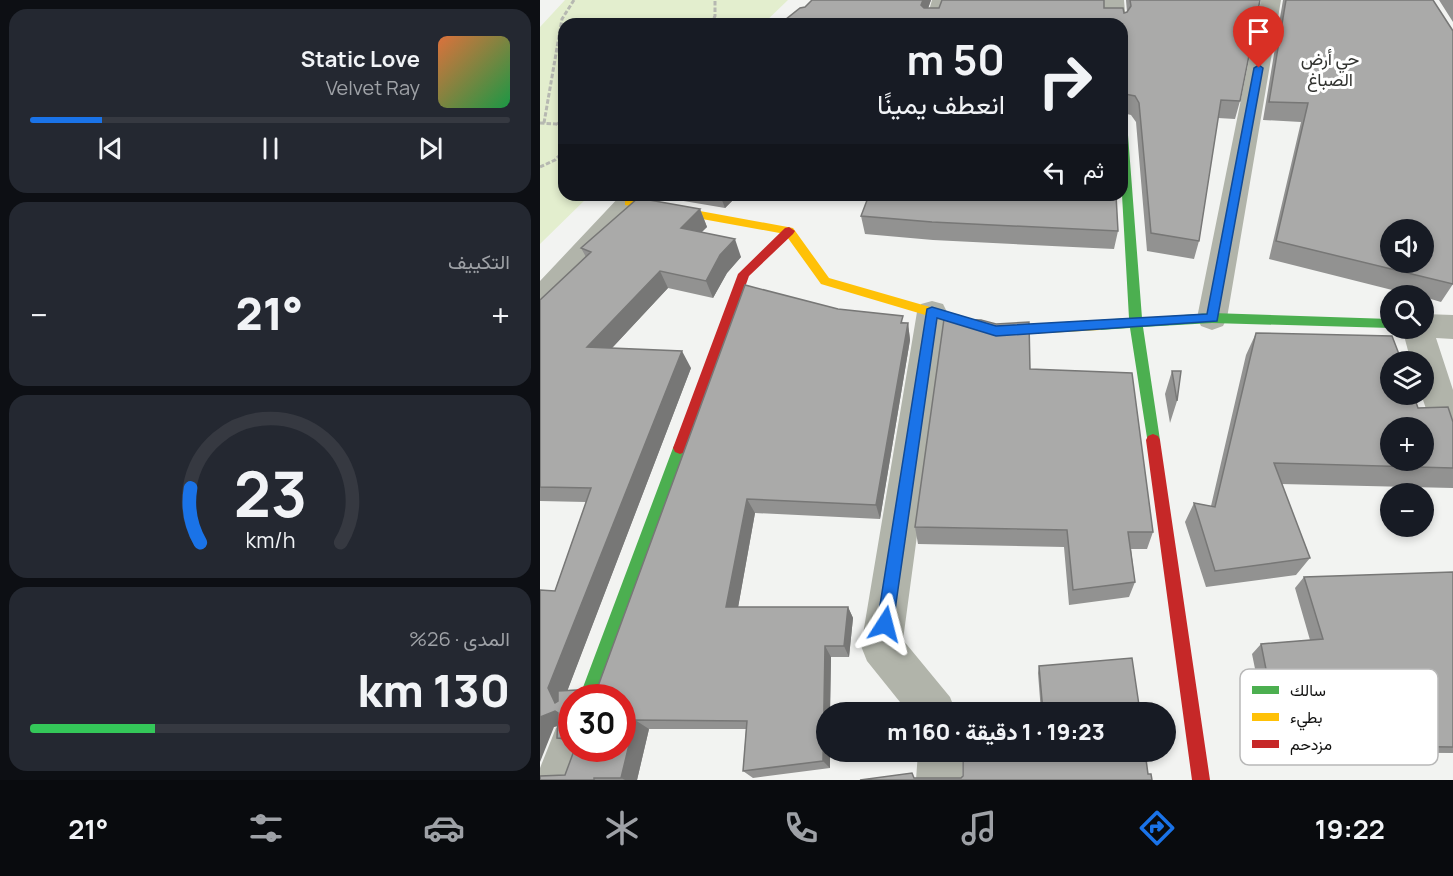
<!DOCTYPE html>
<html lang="ar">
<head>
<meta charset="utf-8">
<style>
	:root { --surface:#171b24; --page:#242831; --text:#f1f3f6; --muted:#9ea1a6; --line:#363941; --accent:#1a73e8 }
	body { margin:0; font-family:Manrope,Vazirmatn,sans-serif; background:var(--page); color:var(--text); direction:rtl; height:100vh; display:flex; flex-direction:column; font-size:22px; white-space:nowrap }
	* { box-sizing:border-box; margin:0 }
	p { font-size:20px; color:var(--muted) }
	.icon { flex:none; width:33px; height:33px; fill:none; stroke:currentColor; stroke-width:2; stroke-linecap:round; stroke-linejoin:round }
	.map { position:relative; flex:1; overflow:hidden; direction:ltr }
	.drawer { display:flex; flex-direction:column; gap:9px; padding:9px; background:#0d0f14; width:540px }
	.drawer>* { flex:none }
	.banner { position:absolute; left:18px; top:18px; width:570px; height:183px; border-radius:18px; box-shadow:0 3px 9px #0003; direction:rtl; background:#171b24; color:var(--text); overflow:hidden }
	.tools { position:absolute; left:840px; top:219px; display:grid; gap:12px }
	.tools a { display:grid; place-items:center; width:54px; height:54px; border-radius:50%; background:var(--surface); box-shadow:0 3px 9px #0003; font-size:30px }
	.speed { position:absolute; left:18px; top:684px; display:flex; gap:12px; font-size:30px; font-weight:700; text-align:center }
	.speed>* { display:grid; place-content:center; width:78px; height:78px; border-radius:50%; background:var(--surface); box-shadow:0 3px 9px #0003; line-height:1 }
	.speed .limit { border:9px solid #d22; background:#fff; color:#111 }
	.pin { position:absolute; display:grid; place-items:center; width:51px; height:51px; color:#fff; margin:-62px -26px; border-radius:50% 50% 50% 0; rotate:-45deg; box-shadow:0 0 6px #0007 }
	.pin .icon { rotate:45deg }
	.me { position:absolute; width:66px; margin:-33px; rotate:9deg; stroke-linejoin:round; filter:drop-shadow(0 0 4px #0008) }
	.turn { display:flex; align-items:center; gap:21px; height:126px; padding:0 24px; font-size:27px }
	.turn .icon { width:78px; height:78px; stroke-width:2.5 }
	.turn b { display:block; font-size:42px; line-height:51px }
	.then { display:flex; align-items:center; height:57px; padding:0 24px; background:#0003; gap:12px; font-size:22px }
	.big { font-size:45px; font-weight:800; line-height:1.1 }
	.drawer .widget { flex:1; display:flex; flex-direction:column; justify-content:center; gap:9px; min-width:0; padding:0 21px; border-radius:18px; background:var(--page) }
	.drawer .dial { align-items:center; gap:0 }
	.dial svg { height:156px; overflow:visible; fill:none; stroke:var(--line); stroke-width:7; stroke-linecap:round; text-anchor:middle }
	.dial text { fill:var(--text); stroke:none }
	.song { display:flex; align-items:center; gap:18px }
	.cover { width:72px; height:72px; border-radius:9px; background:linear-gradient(135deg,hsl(20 70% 55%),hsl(140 70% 35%)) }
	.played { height:6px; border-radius:3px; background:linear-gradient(90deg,var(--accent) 15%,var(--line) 15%) }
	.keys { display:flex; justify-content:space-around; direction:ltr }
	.heat { display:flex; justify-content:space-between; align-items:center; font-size:33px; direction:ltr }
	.charge { height:9px; border-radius:4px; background:linear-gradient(90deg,#34c759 26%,var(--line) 0) }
	.trip { position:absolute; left:276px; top:702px; width:360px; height:60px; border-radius:30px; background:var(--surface); box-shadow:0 3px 9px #0003; font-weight:800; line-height:60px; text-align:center; direction:rtl }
	.tabs { display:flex; height:96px; justify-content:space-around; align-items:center; background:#090b0e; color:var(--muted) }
	.tabs .icon { width:42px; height:42px }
	.tabs .on { color:var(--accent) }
	.tabs b { font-size:27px; color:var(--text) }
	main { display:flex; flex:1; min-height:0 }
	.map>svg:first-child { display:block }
	.green { fill:#e3eece }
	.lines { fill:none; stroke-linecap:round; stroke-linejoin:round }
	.path { stroke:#b6b8b1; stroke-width:3; stroke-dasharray:4.5 2; stroke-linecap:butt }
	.lane { fill:#b1b4aa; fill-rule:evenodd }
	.street { fill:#b1b4aa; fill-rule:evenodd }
	.fast { fill:#4caf50; fill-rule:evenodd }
	.slow { fill:#ffc107; fill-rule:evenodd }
	.jam { fill:#c62828; fill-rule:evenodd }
	.wall { fill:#929291 }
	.shaded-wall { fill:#777776 }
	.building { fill:#aaaaa9; stroke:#777776; stroke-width:1.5; fill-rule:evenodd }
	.route { fill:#1a73e8; stroke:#114b97; stroke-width:1.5 }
	.labels { text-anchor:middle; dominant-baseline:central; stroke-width:6; stroke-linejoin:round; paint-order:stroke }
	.far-neighbourhood-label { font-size:18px; fill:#323330; stroke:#fff }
	.key { fill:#fff; stroke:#b8b8b8; stroke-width:1.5 }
	.key-label { font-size:16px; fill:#121211 }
</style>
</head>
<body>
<main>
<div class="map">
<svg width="913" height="780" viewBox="0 0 913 780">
	<rect width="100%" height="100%" fill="#f2f3f1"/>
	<!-- green -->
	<path class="green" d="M25,0h223l-25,24h-199v171h26l-50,49v-217z"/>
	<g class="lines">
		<!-- path -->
		<path class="path" d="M171,24l4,-8v-16
			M0,123l16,1 8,5
			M4,123l18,-104 12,-19
			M17,124l7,-4
			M0,167l15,-7 9,-9"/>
		<!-- lane -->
		<path class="lane" d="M392,0h14l-7,24h-14z"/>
		<!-- street -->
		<path class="street" d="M564,0h20l2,24 -3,5 -1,-5h-18z
			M721,0h20l-54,318 -4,8 -11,4 -11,-4 -4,-8z
			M81,195h28l-98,113 -11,3v-30z
			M392,301l11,3 4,8 -44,328 47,57 6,15h-48l-41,-51 -6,-15 56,-334 4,-8z
			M884,314l29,1v24l-17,-1 17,52v68l-12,-5 -20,-59h3v-32h-13l-9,-34h22z
			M32,722v26h20l-11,32h-41v-12l16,-40z
			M378,752h44v28h-46z"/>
		<!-- fast -->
		<path class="fast" d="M582,119l5,3 15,196 70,-5 178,6 1,9 -179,-5 -69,4 17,113 -2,4 -5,2 -5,-2 -18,-116 -30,2 -6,-5 6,-5 29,-2 -7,-123z
			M140,442l5,2 2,4 -90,250h-18l94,-250 2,-4z"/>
		<!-- slow -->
		<path class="slow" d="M89,198l164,30 36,50 167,48 104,-6 6,5 -6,5 -104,6 -175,-52 -36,-50 -160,-29v-6z"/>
		<!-- jam -->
		<path class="jam" d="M249,227l6,4 -2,3 -44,42 -62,172 -2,4 -5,2 -5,-2 -2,-4 65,-174 47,-46z
			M613,434l5,2 2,4 50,340h-18l-46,-340 2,-4z"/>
	</g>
	<!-- wall -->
	<path class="wall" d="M272,0h119l-3,8h176l20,5 3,-1 -1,-12h134l-20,101 -5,18 -17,-1 -19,123 -5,18 -47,-8 -11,-129 -5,-7 -8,-2 -1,66v-155h-336l-1,-4 20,-13z
		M743,0h150l20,284 -12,18 -17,-5v-1h-8l-147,-37 32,-137 -38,-2z
		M899,0h14v22z
		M125,195h73l-13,13 -59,-10z
		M160,209l7,18 -6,5 40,25 -14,16 -14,25 -45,-10 -56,60 79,20 -124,323 30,-2 241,-380 70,14 2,17 -30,179 -125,-6 -17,94h110l5,11 -4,39h-18l-1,55h-4l4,56 -77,10 -10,-7 3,-42h-97l-12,51h-97l25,-5 57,-27 -50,-50v46l-15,-6 1,-12 -4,1 1,-136 31,-89 -46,-1v-201l46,-43 -5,-9z
		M321,216l257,15 -4,18 -181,-9 -68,-6z
		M716,333l162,75 35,14v66l-172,-4 29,74 -14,17 -90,12 -21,-65 9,-19 17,3 35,-151z
		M632,371l5,30 -7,22 -5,-29z
		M375,527l238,5 -6,17h-16l4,33 -6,15 -60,8 -5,-58 -146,-3z
		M913,572v181l-181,-1 -20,-98 9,-10 49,-4 -15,-52 9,-11z
		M499,666l101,46h-99l-3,-39z"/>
	<!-- shaded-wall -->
	<path class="shaded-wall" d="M383,0h8l-8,23 -2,-18z
		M585,94l-3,19v-16z
		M180,195h18l-13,13z
		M160,209l7,18 -19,19 -7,-18z
		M195,239l6,18 -14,16 -14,25 -7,-17 14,-26z
		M120,271l8,17 -70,75 -11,-16z
		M368,323l2,17 -30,179 -4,-14z
		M142,351l9,17 -126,329 -10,6 -7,-15z
		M207,499l8,14 -19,106 -10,-12z
		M308,607l5,11 -4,39 -5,-11z
		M285,646l6,11 -1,55h-4v40h4v16l-7,-7z
		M15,711l16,9 -17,7 -14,35v-45z
		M95,720l14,9 -12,51h-12l-4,-2z"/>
	<!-- building -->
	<path class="building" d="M272,0h111l-2,5 3,3h15l3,-8h162v8h19l1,5 3,-1 4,-6 -1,-6h130l-20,101 -19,-1 -22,141 -48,-8 -12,-130 -4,-7 -10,-2 -3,3 1,77 -1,1v-151h-326l1,-1 -12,-3 15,-12 5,-1z
		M746,0h147l20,31v253l-177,-43 32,-138 -39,-1zM850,230h34v32h-34z
		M329,195h247l2,36 -186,-9 -71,-6z
		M98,198l62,11 -19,19 54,11 -15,16 -14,26 -46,-10 -73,76 95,4 -134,337 7,15 3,-2v-10l39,-2 148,-404 93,24 65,7 -2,7h7l-32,182 -129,-6 -21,108h122l-4,39h-19l-2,115 -80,10 4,-50 -112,-1 -14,58h-27v2h-54v-4l25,-1 10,-27h47v-50h-50v41l-15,-1 1,-25 -3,-2 -15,6v-127l15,1 36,-103 -51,-1v-187l51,-48 -10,-4z
		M404,319l37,1 15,4 33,-2 1,47 102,4 21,159h-25l7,50 -62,8 -6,-60 -152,-3z
		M716,333l136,3 10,26h-12v32h23l5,14 30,-1 5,15v46l-179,-5 36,95 -95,13 -21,-68 21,4zM850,428h34v32h-34z
		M632,371h9l-4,30z
		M913,572v175l-172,-2 -20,-101 62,-5 -19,-62z
		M592,658l8,54h-97l-4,-46z
		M423,752h182l3,22h3l1,6h-292l52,-7 2,5h47l2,-2z"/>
	<!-- route -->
	<path class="route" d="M719,65l4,3 -46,253 -221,15 -59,-18 -44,306 -2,6 -6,2 -6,-2 -2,-6 50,-315 5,-2 64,19 211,-12 47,-246z"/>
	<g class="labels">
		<!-- far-neighbourhood labels -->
		<g class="far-neighbourhood-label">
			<text x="790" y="58">حي أرض<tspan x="790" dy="21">الصباغ</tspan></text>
		</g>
	</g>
	<!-- legend -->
	<rect x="700" y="669" width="198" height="96" rx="9" class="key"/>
	<rect x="712" y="686" width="27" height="8" fill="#4caf50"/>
	<rect x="712" y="713" width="27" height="8" fill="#ffc107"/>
	<rect x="712" y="740" width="27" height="8" fill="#c62828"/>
	<g class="key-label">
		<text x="750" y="696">سالك</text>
		<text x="750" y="723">بطيء</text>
		<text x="750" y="750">مزدحم</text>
	</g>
</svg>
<div class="tools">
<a><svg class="icon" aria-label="sound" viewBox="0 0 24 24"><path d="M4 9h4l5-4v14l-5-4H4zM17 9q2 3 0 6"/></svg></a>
<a><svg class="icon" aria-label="search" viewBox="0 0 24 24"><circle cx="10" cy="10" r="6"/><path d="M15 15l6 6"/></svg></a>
<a><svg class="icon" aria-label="layers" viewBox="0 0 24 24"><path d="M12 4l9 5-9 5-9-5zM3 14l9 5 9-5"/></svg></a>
<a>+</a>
<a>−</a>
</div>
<div class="speed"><div class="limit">30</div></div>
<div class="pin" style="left:719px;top:68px;background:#d93025"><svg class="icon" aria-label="arrive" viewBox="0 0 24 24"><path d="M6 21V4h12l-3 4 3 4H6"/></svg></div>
<svg class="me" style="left:345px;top:624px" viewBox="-20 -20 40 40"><path d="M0-17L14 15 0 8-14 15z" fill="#1a73e8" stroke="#fff" stroke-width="4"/></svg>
<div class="trip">19:23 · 1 دقيقة · 160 m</div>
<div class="banner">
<div class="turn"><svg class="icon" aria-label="right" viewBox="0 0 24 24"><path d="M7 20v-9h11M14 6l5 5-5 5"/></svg><div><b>50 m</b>انعطف يمينًا</div></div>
<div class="then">ثم<svg class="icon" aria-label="left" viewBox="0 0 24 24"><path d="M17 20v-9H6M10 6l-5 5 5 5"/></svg></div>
</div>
</div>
<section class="drawer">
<div class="widget">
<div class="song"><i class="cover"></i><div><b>Static Love</b><p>Velvet Ray</p></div></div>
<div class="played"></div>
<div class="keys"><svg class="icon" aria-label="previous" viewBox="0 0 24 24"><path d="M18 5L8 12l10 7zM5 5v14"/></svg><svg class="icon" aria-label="pause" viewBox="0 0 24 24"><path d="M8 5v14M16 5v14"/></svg><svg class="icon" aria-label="next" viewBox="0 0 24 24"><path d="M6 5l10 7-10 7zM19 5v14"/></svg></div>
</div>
<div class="widget"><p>التكييف</p>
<div class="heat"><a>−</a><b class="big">21°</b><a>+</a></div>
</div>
<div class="widget dial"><svg viewBox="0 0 100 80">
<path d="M14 69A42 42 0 1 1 86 69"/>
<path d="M14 69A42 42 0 0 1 9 41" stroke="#1a73e8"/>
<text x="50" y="56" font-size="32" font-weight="700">23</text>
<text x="50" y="72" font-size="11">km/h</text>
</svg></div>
<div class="widget"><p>المدى · 26%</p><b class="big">130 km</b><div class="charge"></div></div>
</section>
</main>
<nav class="tabs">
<b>19:22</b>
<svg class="icon on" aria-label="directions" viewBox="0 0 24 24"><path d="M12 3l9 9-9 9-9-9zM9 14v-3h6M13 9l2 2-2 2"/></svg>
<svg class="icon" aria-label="music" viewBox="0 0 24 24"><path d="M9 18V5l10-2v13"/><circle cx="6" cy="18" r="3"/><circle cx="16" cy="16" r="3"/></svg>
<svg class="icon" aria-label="phone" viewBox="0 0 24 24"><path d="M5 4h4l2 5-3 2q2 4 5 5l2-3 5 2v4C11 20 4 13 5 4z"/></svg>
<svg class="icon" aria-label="climate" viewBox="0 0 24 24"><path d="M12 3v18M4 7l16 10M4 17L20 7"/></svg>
<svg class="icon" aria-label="car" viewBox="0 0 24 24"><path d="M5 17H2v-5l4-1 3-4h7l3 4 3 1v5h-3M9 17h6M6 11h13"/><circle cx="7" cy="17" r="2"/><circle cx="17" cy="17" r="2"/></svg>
<svg class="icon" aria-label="filters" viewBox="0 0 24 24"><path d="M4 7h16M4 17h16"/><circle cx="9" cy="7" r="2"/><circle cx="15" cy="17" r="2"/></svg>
<b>21°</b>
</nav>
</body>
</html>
